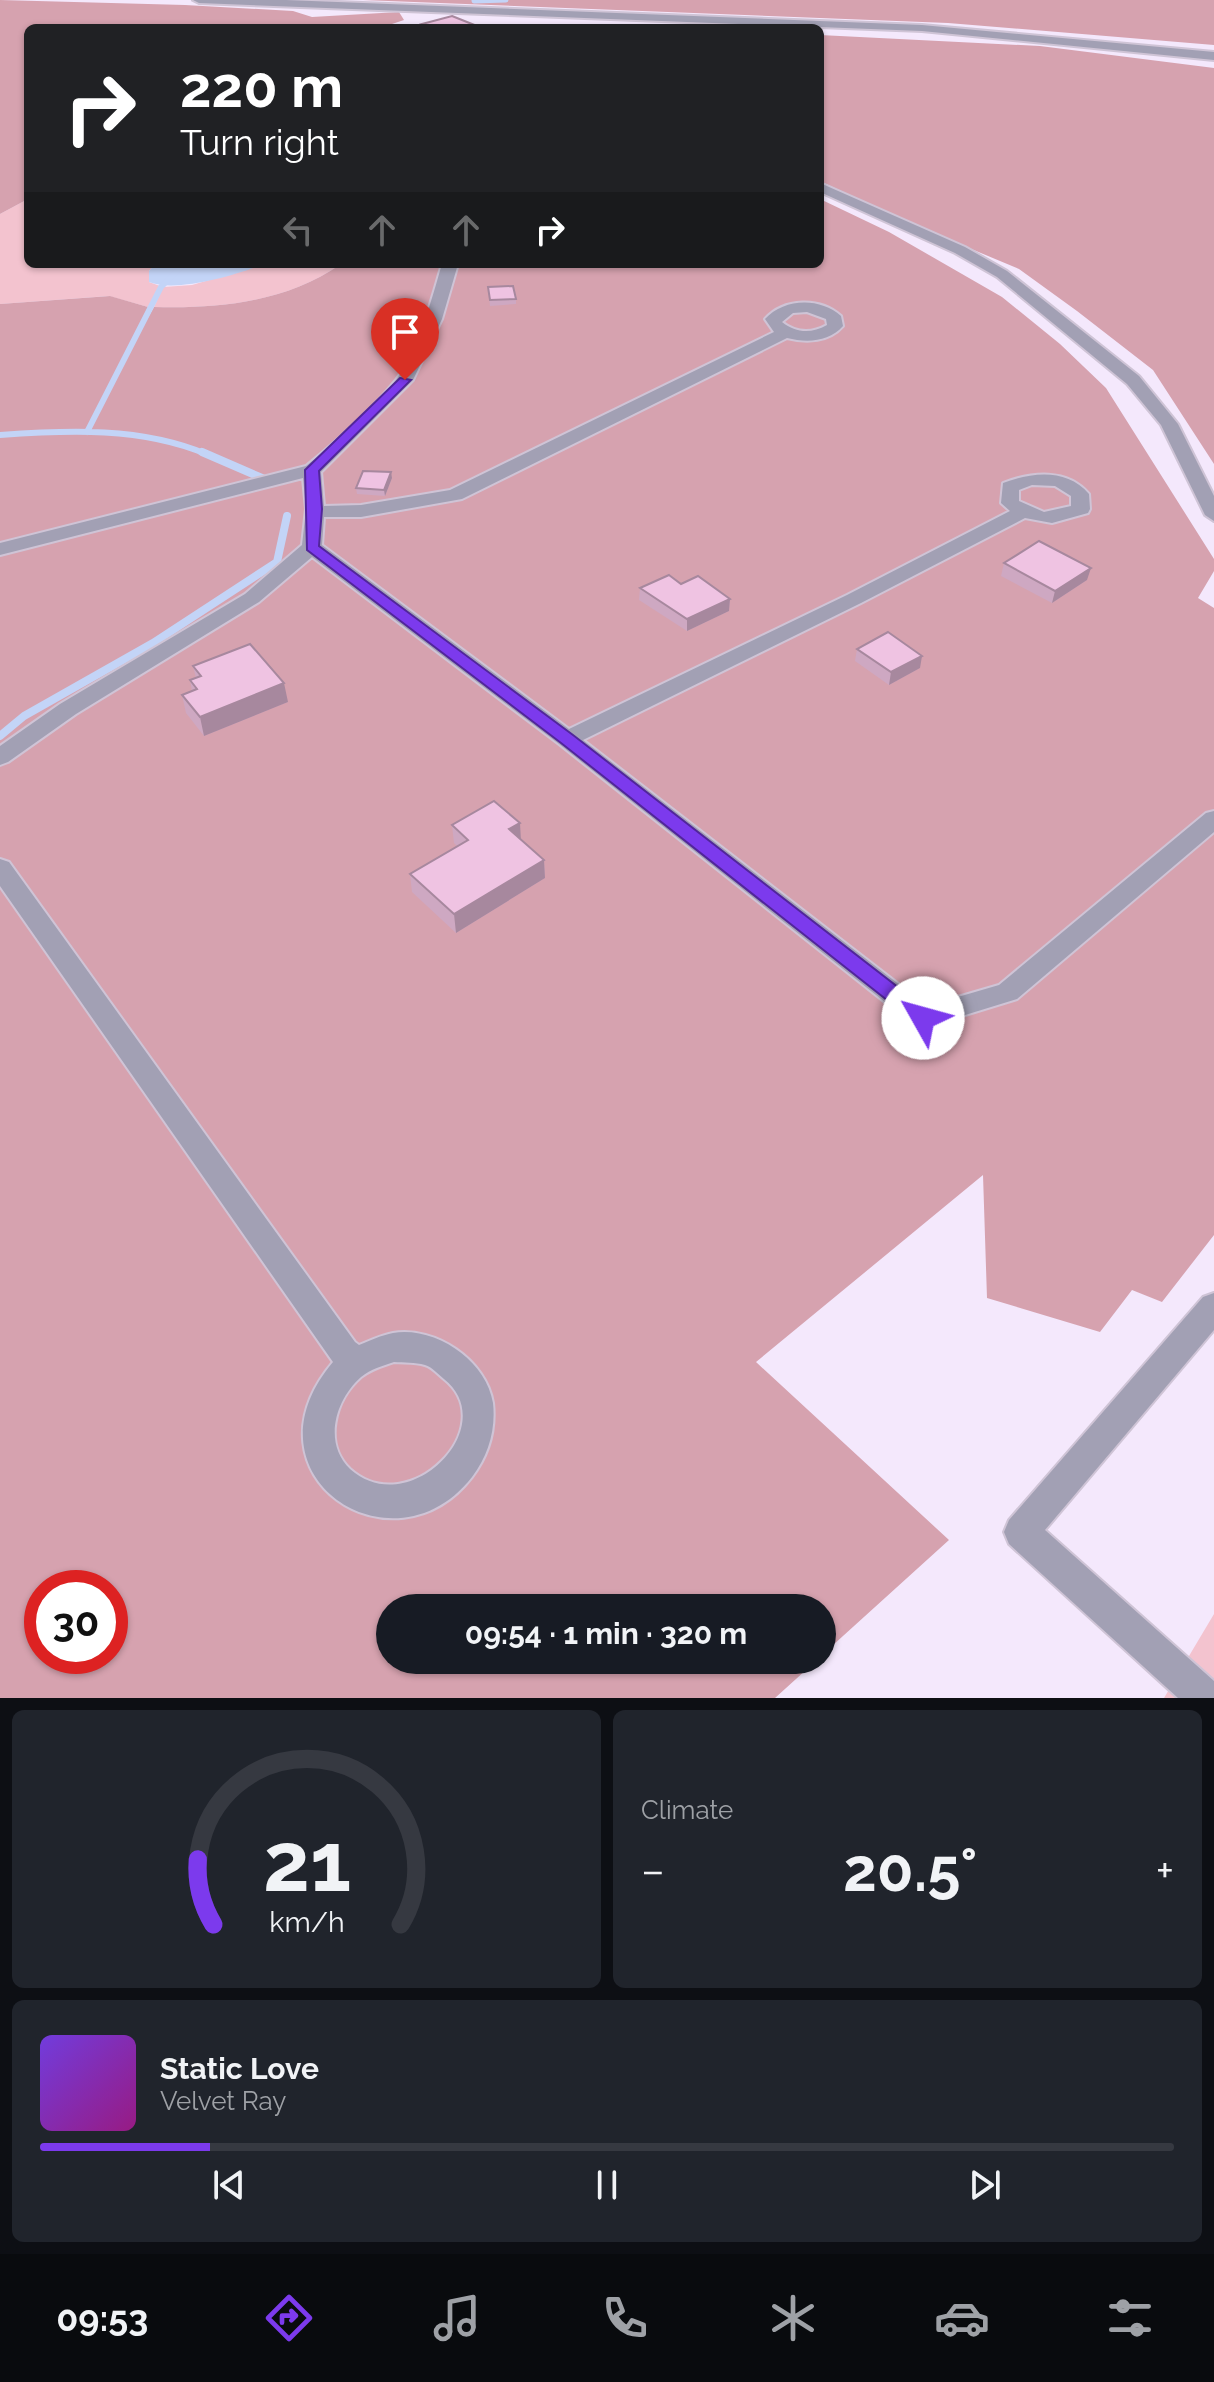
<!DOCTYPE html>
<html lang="en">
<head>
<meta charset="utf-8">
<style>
	:root { --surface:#171b24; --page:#20242c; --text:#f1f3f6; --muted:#9ea1a6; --line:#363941; --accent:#7c3aed }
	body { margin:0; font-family:Raleway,sans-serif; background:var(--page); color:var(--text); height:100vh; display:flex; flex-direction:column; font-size:30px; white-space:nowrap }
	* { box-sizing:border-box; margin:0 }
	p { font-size:26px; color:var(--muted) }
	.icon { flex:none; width:44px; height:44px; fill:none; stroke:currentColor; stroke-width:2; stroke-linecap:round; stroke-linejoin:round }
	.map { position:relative; height:1698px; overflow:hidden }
	.panel { display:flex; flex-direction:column; gap:12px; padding:12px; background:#0d0f14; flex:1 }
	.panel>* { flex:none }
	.banner { position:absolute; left:24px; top:24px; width:800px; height:244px; border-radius:12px; box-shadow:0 2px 6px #0004; background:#202124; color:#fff; overflow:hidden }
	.speed { position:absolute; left:24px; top:1570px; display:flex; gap:16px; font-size:40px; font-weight:700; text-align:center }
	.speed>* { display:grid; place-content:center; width:104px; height:104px; border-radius:50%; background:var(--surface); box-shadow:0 2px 6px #0004; line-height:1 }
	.speed .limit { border:12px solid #d22; background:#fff; color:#111 }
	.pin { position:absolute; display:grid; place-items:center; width:68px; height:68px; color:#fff; margin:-82px -34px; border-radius:50% 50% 50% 0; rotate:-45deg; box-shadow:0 0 8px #0007 }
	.pin .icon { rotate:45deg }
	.me { position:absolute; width:88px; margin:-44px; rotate:308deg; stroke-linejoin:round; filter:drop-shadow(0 0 6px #0008) }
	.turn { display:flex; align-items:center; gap:28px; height:168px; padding:0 24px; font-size:36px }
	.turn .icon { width:104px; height:104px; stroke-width:2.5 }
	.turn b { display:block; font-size:56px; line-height:68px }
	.lanes { display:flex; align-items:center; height:76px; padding:0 24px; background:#0003; justify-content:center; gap:40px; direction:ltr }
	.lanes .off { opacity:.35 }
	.big { font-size:60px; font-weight:700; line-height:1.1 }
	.panel .tile { flex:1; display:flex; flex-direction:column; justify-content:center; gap:12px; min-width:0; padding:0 28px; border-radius:12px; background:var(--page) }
	.panel .dial { align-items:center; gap:0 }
	.dial svg { height:208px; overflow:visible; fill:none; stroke:var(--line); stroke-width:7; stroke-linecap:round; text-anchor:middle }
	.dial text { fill:var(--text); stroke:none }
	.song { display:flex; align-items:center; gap:24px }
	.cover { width:96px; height:96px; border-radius:12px; background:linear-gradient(135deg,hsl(260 70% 55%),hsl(310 70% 35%)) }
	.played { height:8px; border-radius:4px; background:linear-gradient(90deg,var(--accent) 15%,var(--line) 15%) }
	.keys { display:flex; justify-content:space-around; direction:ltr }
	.heat { display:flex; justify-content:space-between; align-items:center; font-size:44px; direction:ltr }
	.panel .tiles { flex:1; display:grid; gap:12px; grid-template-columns:1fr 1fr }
	.tile:last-child { grid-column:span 2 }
	.trip { position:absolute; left:376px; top:1594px; width:460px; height:80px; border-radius:40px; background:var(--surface); box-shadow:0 2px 6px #0004; font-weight:700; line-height:80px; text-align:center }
	.menu { display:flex; height:128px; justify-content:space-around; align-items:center; background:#090b0e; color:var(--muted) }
	.menu .icon { width:56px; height:56px }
	.menu .active { color:var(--accent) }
	.menu b { font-size:36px; color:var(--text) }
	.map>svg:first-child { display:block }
	.green { fill:#f3c3cf }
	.forest { fill:#d6a2af; fill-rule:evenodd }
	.water { fill:#c3d4f7 }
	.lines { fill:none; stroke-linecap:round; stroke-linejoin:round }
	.stream-far2 { stroke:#c3d4f7; stroke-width:5 }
	.stream-far1 { stroke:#c3d4f7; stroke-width:6 }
	.stream { stroke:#c3d4f7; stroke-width:8 }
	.minor-casing { stroke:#cfc4d6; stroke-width:4 }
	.minor { fill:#a2a0b4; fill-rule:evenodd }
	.wall { fill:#cea8c2 }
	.shaded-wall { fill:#a7889e }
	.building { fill:#efc3e2; stroke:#a7889e; stroke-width:2 }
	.route { fill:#7c3aed; stroke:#51269a; stroke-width:2 }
</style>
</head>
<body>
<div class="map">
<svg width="1214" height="1698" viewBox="0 0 1214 1698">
	<rect width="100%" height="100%" fill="#f4e8fc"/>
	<!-- green -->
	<path class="green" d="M28,199v65h127l-6,7v11l11,4 -12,21 -39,-11 -109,8v-90z
		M264,264h77c-54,38 -123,45 -187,43l9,-20 29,-2z
		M1214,1614v84h-50z"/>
	<!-- forest -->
	<path class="forest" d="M0,0l185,5 108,6 19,6 87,-5 5,8 -24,8h-352v171l-28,15z
		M363,0h851v45l-266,-22z
		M820,35l220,11 174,22v396l-61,-94 -76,-59 -58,-42 -124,-52 -75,-36z
		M820,199l69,33 113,65 58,47 46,44 108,171v12l-16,27 16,10v627l-52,67 -30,-12 -32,42 -113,-34 -4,-123 -227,187 193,178 -127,115v-47h-432v52h427l-42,38h-775v-1394l110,-8 38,11 -22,49 28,-49c64,2 133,-5 187,-43h479zM42,1588h68v68h-68z"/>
	<!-- water -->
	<path class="water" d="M155,264h109c-27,11 -88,29 -115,18v-11z"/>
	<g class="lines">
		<!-- stream-far2 -->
		<path class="stream-far2" d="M474,1l32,-1"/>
		<!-- stream-far1 -->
		<path class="stream-far1" d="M87,432l74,-145 23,-23
			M0,435c68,-5 142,-8 206,19"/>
		<!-- stream -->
		<path class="stream" d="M202,452l67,29
			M0,736l24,-20 129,-73 124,-81 10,-46"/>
		<!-- minor casing -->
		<g class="minor-casing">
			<path id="minor" d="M193,0h93l636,25 292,27v8l-292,-29 -723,-28z
				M820,183l145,64 42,24 132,105 39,48 36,72v25l-9,-6 -44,-90 -34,-41 -130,-107 -42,-24 -135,-61z
				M442,264h16l-16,55 -29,61 -92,92 3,34 37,-1 89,-15 324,-158 -9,-13c19,-21 55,-22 76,-3l2,10c-14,16 -36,17 -56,12l-325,161 -101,18h-37l-2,28 247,184 278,-134 163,-84 -9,-8 2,-20c29,-11 64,-15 86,11l1,15 -2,4 -36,10 -27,-5 -164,85 -278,137 344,266 72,-21 207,-172 8,-2v21l-197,167 -94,29 -9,-3 -355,-281 -247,-187 -53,45 -183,112 -68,48 -8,3v-19l60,-42 185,-110 57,-49 4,-36 -3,-31 -303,77v-12l306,-77c31,-25 65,-55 90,-86 22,-28 36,-82 46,-116zM807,312l19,7 1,6c-16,9 -31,8 -45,-3l11,-9zM1032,485l23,1 16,10v10l-27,6 -25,-11v-11z
				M0,859l9,3 346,480 4,3c10,-4 23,-10 34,-12 42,-7 93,27 100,70 3,27 -5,53 -21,74 -78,101 -235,-1 -139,-115l-333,-476zM394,1362c10,1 21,0 31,3 7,2 13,9 19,14 59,47 -35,143 -94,90 -27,-26 -15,-69 11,-92 10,-8 21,-11 33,-15z
				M1214,1293v37l-169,200 169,151v17h-36l-169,-154 -5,-12 5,-12 194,-223z"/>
		</g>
		<!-- minor -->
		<use href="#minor" class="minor"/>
	</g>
	<!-- wall -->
	<path class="wall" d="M488,287l28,12v5l-26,2z
		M392,478l-7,18 -28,-2 -1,-6z
		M1004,563l83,17 -35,23 -51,-27z
		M681,584l49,15 -1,12 -42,20 -48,-31 1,-12z
		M857,649l63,19 -31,17 -34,-24z
		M193,666l95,36 -84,34 -18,-23 -4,-18 10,-4 -2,-11 6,-2z
		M452,825l69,14 23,21 1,18 -89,55 -44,-41 -2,-18 47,-28 -3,-3z"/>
	<!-- shaded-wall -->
	<path class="shaded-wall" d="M391,472l1,6 -7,18 -1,-6z
		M1091,568l-4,12 -35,23 3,-12z
		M730,599l-1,12 -42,20v-12z
		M922,656l-2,12 -31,17 2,-13z
		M284,683l4,19 -84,34 -4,-19z
		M520,823l1,18 -12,-12z
		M544,860l1,18 -89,55 -2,-19z"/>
	<!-- building -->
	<path class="building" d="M452,16l30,12h-50l-10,-4z
		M513,286l3,13 -26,1 -2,-13z
		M363,471l28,1 -7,18 -28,-2z
		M1039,541l52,27 -36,23 -51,-28z
		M669,575l12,9 17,-8 32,23 -43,20 -47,-31z
		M888,632l34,24 -31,16 -34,-23z
		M250,644l34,39 -84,34 -18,-22 15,-6 -7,-9 11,-4 -8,-10z
		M494,801l26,22 -11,6 35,31 -90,54 -44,-40 58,-34 -16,-15z"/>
	<!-- route -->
	<path class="route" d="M400,378l11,2 -92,91 3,38 -3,37 254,189 357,277 3,6 -3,5h-14l-355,-280 -254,-193 -2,-80z"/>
</svg>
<div class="speed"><div class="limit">30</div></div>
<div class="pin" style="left:405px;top:380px;background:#d93025"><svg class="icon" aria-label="arrive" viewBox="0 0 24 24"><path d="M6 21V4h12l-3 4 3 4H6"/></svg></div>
<svg class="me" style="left:923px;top:1018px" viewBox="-20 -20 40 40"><circle r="19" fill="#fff"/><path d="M0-13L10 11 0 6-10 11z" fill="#7c3aed"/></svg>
<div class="trip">09:54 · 1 min · 320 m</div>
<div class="banner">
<div class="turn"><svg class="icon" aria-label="right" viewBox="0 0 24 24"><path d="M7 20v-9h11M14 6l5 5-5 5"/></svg><div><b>220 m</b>Turn right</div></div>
<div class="lanes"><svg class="icon off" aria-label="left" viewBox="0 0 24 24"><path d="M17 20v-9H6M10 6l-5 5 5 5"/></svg><svg class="icon off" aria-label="ahead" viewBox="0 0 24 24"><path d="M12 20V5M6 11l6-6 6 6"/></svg><svg class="icon off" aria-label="ahead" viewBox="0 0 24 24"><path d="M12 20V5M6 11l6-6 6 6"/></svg><svg class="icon" aria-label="right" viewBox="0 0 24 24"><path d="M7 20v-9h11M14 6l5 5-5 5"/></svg></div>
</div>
</div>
<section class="panel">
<div class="tiles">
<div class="tile dial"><svg viewBox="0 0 100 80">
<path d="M14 69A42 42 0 1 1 86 69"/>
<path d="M14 69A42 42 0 0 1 8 44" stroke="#7c3aed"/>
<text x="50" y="56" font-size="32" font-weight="700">21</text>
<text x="50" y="72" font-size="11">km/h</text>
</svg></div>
<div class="tile"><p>Climate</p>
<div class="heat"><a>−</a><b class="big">20.5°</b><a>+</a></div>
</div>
<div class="tile">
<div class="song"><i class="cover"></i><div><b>Static Love</b><p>Velvet Ray</p></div></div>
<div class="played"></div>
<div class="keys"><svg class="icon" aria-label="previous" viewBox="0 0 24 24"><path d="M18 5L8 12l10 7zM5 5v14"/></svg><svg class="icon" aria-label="pause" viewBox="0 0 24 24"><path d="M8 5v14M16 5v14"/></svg><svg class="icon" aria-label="next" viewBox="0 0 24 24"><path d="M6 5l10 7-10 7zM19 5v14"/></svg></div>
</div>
</div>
</section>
<nav class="menu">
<b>09:53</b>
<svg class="icon active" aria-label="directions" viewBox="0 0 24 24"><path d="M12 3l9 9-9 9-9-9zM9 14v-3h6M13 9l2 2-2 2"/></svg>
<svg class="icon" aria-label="music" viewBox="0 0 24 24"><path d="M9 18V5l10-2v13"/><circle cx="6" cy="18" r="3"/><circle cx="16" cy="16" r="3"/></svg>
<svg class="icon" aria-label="phone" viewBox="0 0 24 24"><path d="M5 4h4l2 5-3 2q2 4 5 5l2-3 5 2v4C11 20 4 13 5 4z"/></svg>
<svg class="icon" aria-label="climate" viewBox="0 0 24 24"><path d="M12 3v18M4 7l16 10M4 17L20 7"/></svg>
<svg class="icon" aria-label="car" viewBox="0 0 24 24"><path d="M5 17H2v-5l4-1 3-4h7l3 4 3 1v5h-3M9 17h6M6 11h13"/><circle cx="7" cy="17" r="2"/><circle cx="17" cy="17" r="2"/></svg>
<svg class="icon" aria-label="filters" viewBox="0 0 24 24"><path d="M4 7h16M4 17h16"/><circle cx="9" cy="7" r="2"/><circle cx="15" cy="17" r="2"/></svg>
</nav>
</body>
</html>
